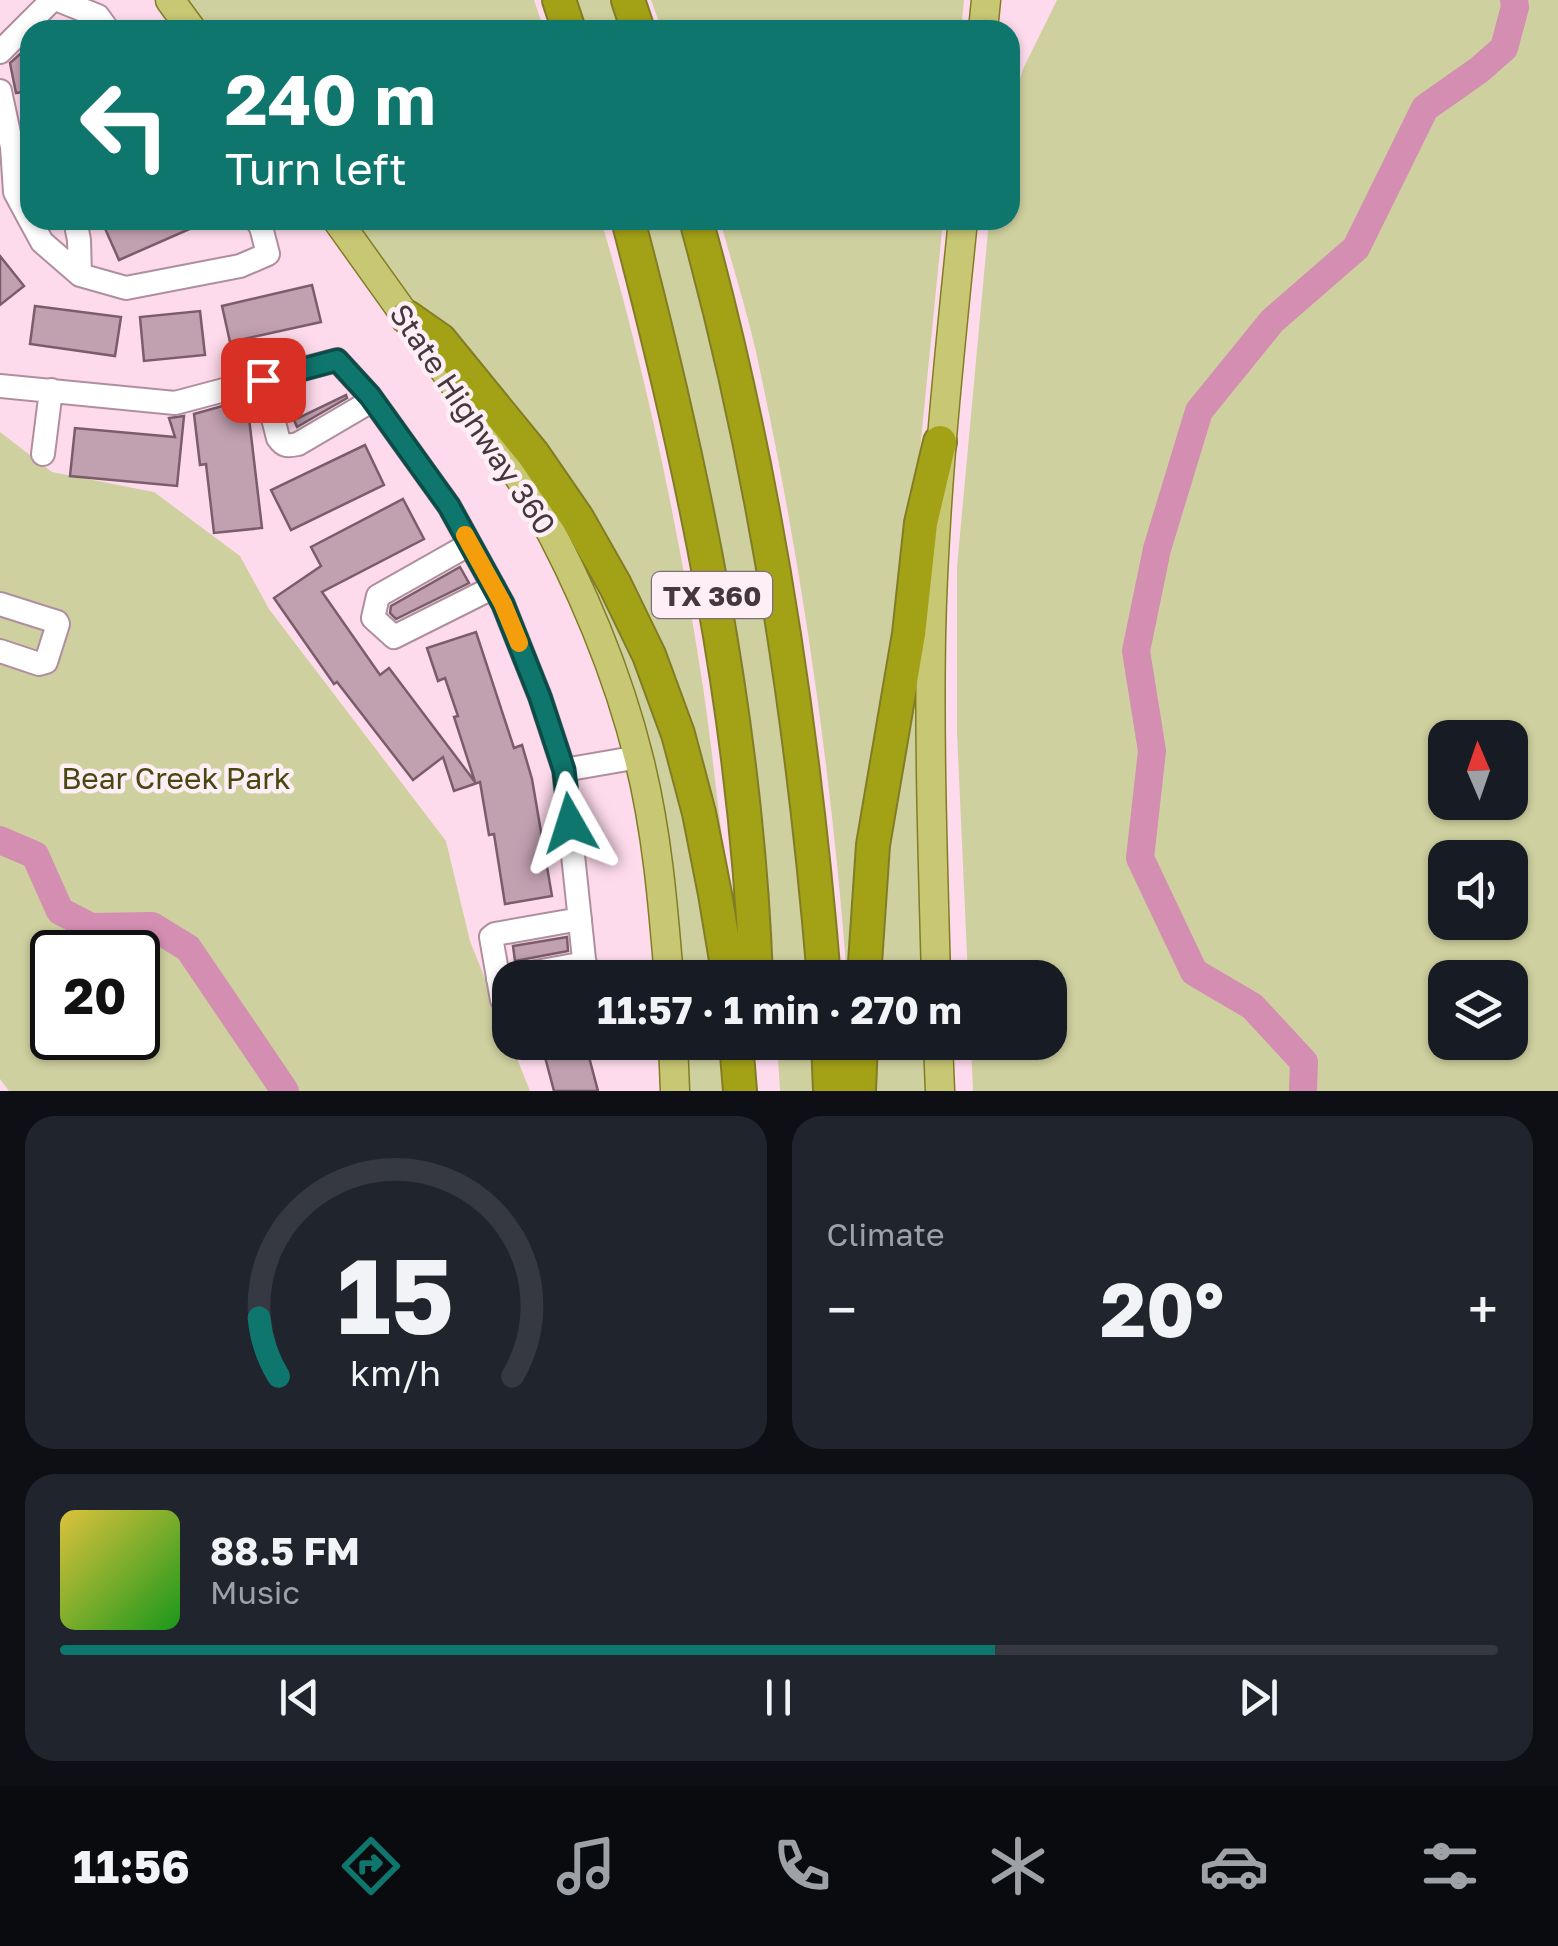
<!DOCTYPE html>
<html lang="en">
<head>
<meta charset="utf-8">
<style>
	:root { --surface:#171b24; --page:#20242c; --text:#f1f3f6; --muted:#9ea1a6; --line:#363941; --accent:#0f766e }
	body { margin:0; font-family:"Golos Text",sans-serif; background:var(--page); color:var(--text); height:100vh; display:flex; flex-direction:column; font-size:38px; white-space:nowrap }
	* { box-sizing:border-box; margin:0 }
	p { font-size:32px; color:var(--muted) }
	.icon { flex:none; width:55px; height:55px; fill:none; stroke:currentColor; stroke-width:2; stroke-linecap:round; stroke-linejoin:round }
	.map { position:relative; height:1091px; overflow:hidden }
	.side { display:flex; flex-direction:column; gap:25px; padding:25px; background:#0d0f14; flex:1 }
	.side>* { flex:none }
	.banner { position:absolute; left:20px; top:20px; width:1000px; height:210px; border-radius:30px; box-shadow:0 2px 8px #0004; background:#0f766e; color:#fff; overflow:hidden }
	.needle { width:65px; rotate:358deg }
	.buttons { position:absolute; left:1428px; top:720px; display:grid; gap:20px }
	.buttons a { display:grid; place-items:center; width:100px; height:100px; border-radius:20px; background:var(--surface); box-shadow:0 2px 8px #0004; font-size:50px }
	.speed { position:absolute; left:30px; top:930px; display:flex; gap:20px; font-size:50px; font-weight:700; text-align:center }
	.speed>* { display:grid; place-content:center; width:130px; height:130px; border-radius:50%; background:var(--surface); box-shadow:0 2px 8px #0004; line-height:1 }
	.speed .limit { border:5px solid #111; border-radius:15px; background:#fff; color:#111 }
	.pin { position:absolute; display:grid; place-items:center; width:85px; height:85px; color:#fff; margin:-42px; border-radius:20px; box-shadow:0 5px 15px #0006 }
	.me { position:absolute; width:110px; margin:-55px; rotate:354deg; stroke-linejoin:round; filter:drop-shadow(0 0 8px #0008) }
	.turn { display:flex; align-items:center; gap:35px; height:210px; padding:0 40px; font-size:45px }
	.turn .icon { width:130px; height:130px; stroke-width:2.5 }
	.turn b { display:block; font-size:70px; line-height:85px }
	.big { font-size:75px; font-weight:700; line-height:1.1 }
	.side .widget { flex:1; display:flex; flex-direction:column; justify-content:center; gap:15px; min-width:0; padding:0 35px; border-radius:30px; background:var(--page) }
	.side .dial { align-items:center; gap:0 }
	.dial svg { height:260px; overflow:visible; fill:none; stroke:var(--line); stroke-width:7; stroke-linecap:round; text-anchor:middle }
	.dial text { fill:var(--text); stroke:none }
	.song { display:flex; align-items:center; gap:30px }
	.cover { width:120px; height:120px; border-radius:15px; background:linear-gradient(135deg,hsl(50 70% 55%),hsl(120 70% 35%)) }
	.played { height:10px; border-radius:5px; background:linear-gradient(90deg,var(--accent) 65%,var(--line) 65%) }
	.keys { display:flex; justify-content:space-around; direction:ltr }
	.heat { display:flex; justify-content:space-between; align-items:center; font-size:55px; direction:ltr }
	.side .tiles { flex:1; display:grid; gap:25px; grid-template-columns:1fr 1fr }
	.widget:last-child { grid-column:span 2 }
	.trip { position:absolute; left:492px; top:960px; width:575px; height:100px; border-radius:30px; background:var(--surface); box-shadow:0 2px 8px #0004; font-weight:700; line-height:100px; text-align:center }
	.dock { display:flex; height:160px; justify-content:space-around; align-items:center; background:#090b0e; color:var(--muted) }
	.dock .icon { width:70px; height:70px }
	.dock .on { color:var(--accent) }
	.dock b { font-size:45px; color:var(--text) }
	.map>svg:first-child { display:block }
	.green { fill:#cfd09f; fill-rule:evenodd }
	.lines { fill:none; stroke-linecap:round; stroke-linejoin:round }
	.river { stroke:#d38eb2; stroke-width:28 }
	.building { fill:#c1a0b0; stroke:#7a5d6b; stroke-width:2.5 }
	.minor-casing { stroke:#af8f9e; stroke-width:26 }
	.major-casing { stroke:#827d25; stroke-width:31 }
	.highway-casing { stroke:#827d25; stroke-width:36 }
	.minor { stroke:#fff; stroke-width:22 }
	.major { stroke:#c8c774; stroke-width:28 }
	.highway { stroke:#a3a217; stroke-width:32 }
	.route-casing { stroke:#0a4d48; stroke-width:25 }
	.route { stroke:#0f766e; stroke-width:18 }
	.slow { stroke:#f59e0b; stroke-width:18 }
	.labels { text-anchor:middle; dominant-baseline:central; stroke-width:9; stroke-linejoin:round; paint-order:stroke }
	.shield { fill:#fdeff5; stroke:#7c6e75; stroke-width:2.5 }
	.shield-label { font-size:28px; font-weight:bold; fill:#45373e }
	.street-label { font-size:30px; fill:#45373e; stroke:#fdeff5 }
	.park-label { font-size:30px; fill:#48470f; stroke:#fdeff5 }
</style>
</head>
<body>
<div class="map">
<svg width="1558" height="1091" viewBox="0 0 1558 1091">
	<rect width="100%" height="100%" fill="#fedbec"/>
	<!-- green -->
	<path class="green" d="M185,0h349l10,30h-337z
		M577,0h34l10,30h-34z
		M651,0h313l-3,30h-299z
		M1057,0h501v1091h-585l-2,-48 79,-1v-64l-82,-1 -11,-245v-165l32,-347h21v-108l13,-43zM1445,738h65v64h-65zM1445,858h65v64h-65zM1445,978h65v64h-65z
		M348,220h253c45,153 78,310 102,467 10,67 16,135 26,203l-74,-236 -233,-343z
		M647,220h32c27,105 54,212 73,319 26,146 45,291 57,438h-35l-13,-139z
		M720,220h223l-27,270 -58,487h-11c-16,-210 -46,-419 -91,-625 -10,-44 -24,-88 -36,-132z
		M0,432l52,40 102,20 86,64 29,53 177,232 24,100 60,150h-521l-9,-12zM52,952h86v86h-86z
		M523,461l69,109 54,118 25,82 10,11 38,196h-40l-28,-206z
		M921,668l5,309 -54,1 18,-196z
		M683,1043h45l4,48h-47z
		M777,1043h35l1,48h-33z
		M870,1043h58l2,48h-62z"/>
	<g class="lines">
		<!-- river -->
		<path class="river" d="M0,840l35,15 25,56 31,16 61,-1 36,22 97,143
			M1303,1091l1,-29 -52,-56 -58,-34 -54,-114 12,-107 -16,-100 21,-102 42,-138 73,-90 84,-73 69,-140 54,-38 25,-22 11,-41 -1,-7"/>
	</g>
	<!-- building -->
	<path class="building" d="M30,45v46l-14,2 -6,-30z
		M112,220h98l-91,40 -16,-36z
		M0,256l24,30 -24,19z
		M312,285l9,37 -91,20 -8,-36z
		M35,306l86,11 -6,39 -85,-12z
		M200,311l5,44 -61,6 -4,-44z
		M346,395l1,3 -50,29 -3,-7z
		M244,400l5,18 13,110 -48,5 -8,-69 -6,1 -6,-51z
		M184,416l-7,70 -107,-10 5,-48 100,9 -6,-19z
		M365,445l19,40 -93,45 -20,-40z
		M403,499l21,40 -102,53 58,83 9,-7 86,114 -21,-65 4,-1 -13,-38 -7,3 -11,-33 49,-16 38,116 8,-3 10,34 20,117 -47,8 -11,-70 -5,1 -9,-53 -26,9 -11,-34 -30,23 -76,-98 -3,2 -60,-86 47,-32 -10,-19z
		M460,567l9,16 -73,36 -6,-6 1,-7z
		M567,937l1,14 -53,10 -2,-15z
		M541,1042h44l13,49h-44z"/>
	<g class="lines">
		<!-- minor casing -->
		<g class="minor-casing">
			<path id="minor" d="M58,0l40,16 10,14
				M0,52l52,-52
				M0,91l12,56 3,45 15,28
				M30,220l12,22 38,33 46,13 114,-22 28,-12 -7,-27 -5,-7
				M75,220l4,20 1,35
				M263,379l15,59c6,9 10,8 20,6l75,-44
				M0,386l175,17 162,-43 33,36 79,110 54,98 37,93 24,73 22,208
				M43,454l8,-64
				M470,544l-92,52 -5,22 21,19 100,-50
				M0,604l57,18 1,2 -12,38 -7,2 -39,-13
				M564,770l75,-13
				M498,979l87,-16
				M510,1007l-8,-7 -11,-63 4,-3 85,-15"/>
		</g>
		<!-- major casing -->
		<g class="major-casing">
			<path id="major" d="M170,0l22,30
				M983,30l3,-30
				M337,220c43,60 85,119 128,179 24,35 51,70 72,107 43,77 81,167 102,253 18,72 24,145 30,219
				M936,978c-3,-114 -7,-228 -5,-342 3,-139 18,-278 32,-416
				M673,1042l2,49
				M938,1042l2,49"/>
		</g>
		<!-- highway casing -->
		<g class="highway-casing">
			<path id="highway" d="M559,0l10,30
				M628,0l10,30
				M628,220c65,247 119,501 128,758
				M696,220c69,248 107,502 128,758
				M407,317l33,23 93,114 44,64 38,67 34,70 29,79 21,79 16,81 14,84
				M864,978l9,-133 36,-211 12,-111 19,-81
				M736,1042l4,49
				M828,1042l2,49
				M859,1091l2,-49"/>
		</g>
		<!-- minor -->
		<use href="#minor" class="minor"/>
		<!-- major -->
		<use href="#major" class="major"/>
		<!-- highway -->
		<use href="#highway" class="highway"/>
	</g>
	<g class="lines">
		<!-- route casing -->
		<g class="route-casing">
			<path id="route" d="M263,380l74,-20 33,36 79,110 54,98 37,93 24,73 6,53"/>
		</g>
		<!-- route -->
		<use href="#route" class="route"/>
		<!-- slow -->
		<path class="slow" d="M465,535l38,69 16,39"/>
	</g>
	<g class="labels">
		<!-- shield labels -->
		<rect class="shield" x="652" y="572" width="120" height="46" rx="8"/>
		<g class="shield-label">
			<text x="712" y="595">TX 360</text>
		</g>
		<!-- street labels -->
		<g class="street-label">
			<text transform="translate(473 419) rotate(56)">State Highway 360</text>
		</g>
		<!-- park labels -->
		<g class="park-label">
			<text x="176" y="778">Bear Creek Park</text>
		</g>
	</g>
</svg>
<div class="buttons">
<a><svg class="needle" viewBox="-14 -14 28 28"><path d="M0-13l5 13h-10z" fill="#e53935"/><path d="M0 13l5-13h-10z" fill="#9ea1a6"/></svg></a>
<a><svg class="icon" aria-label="sound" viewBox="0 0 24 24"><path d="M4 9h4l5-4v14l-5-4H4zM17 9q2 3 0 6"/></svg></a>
<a><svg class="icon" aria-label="layers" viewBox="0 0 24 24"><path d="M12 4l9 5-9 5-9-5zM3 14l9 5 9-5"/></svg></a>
</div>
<div class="speed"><div class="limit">20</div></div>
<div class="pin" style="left:263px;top:380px;background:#d93025"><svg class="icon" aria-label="arrive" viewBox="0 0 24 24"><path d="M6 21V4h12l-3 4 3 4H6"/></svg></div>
<svg class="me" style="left:570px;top:823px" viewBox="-20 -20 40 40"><path d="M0-17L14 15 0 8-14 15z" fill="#0f766e" stroke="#fff" stroke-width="4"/></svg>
<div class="trip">11:57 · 1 min · 270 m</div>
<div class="banner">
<div class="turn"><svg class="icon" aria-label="left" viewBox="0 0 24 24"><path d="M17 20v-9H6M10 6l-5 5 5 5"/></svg><div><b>240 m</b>Turn left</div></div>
</div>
</div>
<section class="side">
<div class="tiles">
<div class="widget dial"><svg viewBox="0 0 100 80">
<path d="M14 69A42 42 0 1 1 86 69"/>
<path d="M14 69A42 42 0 0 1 8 51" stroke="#0f766e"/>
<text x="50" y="56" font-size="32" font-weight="700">15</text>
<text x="50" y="72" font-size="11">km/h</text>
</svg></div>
<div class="widget"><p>Climate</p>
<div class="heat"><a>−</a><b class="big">20°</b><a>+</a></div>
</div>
<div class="widget">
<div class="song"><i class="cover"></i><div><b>88.5 FM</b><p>Music</p></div></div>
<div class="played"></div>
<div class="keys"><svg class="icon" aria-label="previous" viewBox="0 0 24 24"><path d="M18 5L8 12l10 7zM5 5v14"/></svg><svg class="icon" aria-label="pause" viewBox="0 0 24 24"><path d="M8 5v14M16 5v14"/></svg><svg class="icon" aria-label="next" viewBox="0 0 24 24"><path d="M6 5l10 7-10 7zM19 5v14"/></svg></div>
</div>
</div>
</section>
<nav class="dock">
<b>11:56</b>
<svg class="icon on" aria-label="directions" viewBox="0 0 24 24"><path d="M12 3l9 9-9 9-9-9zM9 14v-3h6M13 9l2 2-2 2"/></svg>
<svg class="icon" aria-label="music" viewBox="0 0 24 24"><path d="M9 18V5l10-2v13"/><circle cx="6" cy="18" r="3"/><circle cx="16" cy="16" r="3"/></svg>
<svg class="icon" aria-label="phone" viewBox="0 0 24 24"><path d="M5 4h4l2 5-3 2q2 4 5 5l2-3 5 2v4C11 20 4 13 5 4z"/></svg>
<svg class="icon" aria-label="climate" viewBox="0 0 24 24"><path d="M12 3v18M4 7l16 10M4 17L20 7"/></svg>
<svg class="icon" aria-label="car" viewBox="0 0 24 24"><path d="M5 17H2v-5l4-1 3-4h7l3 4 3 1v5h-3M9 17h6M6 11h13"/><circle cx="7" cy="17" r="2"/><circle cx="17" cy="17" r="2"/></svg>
<svg class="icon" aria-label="filters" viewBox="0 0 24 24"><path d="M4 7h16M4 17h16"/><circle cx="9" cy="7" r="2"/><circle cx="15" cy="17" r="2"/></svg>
</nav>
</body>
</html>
